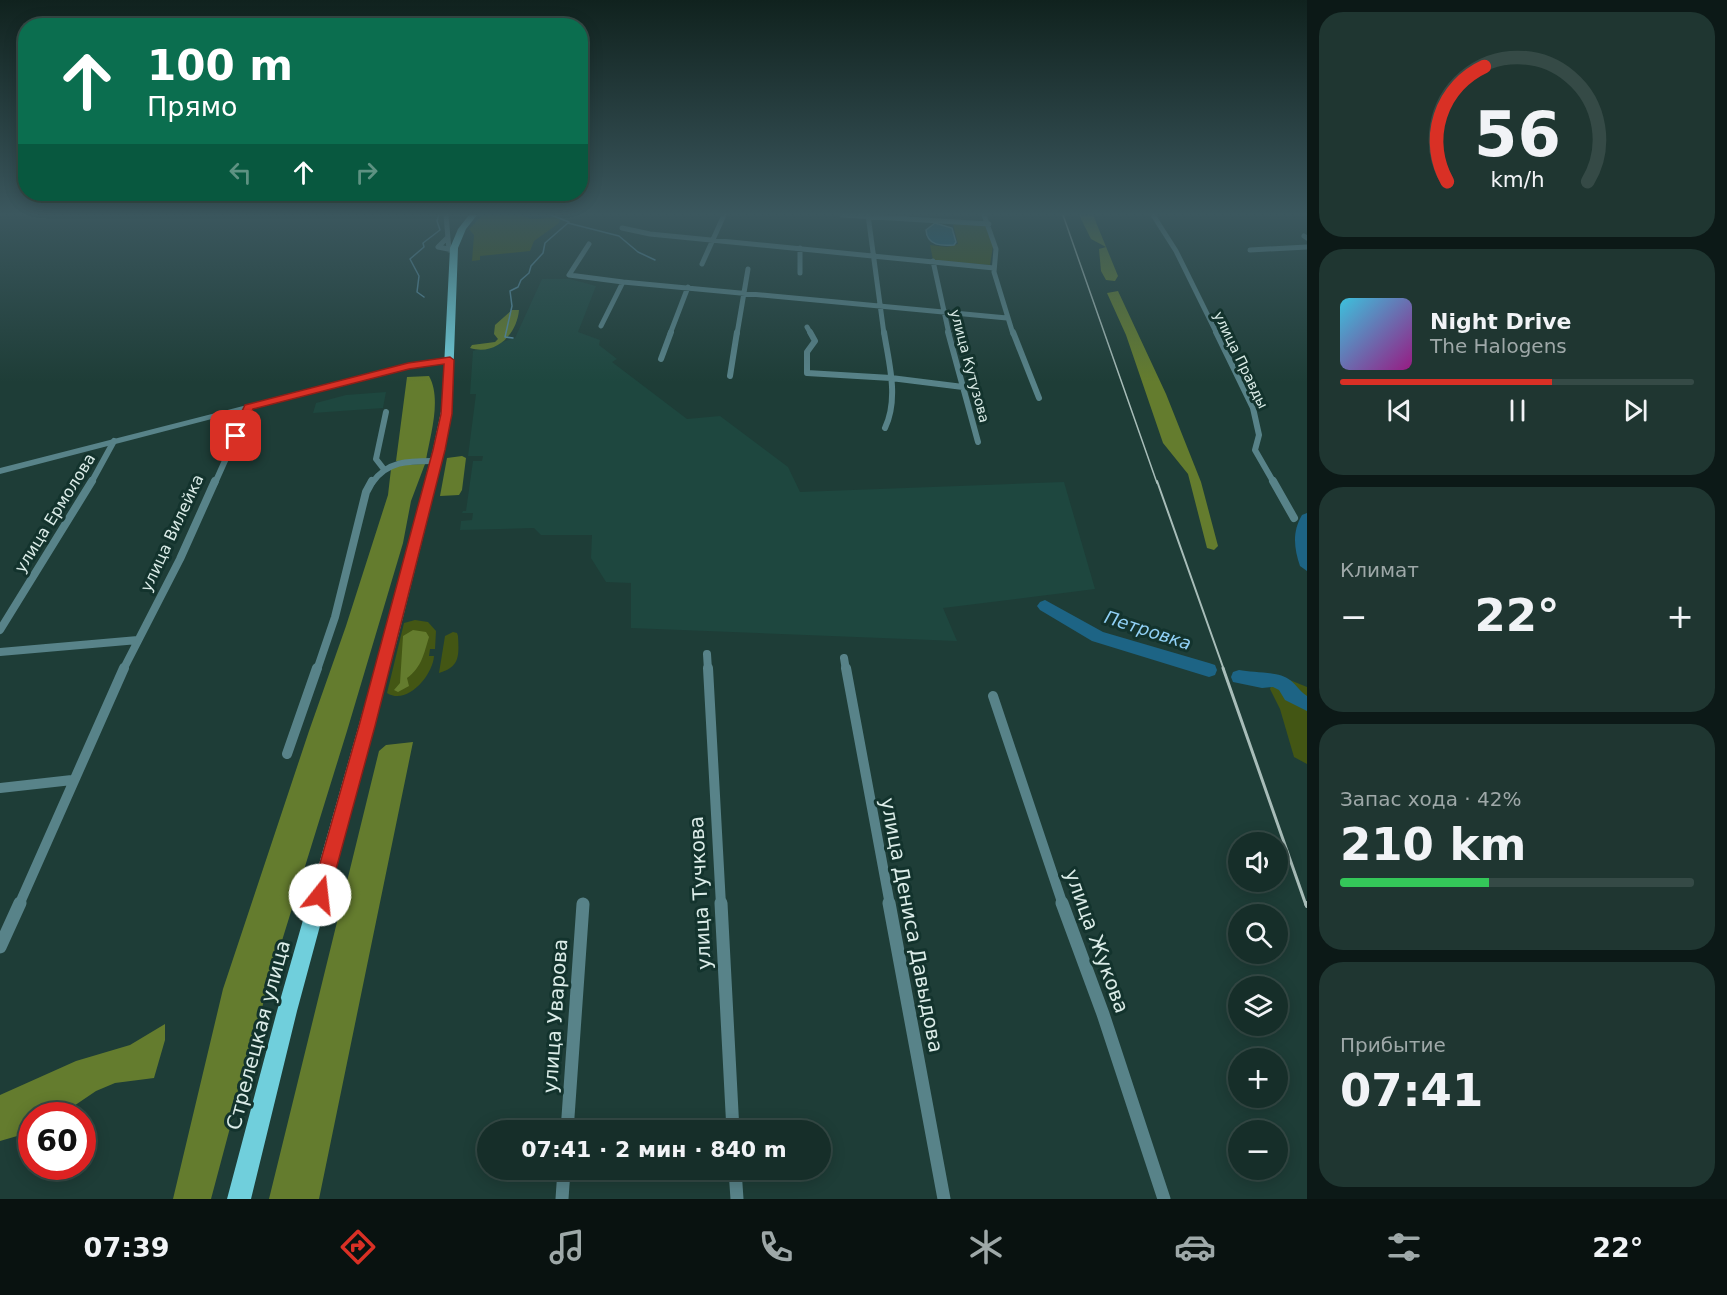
<!DOCTYPE html>
<html lang="ru">
<head>
<meta charset="utf-8">
<style>
	:root { --surface:#162e29; --page:#1f3631; --text:#f1f3f6; --muted:#9ea8a8; --line:#354a46; --accent:#d93025 }
	body { margin:0; font-family:"DejaVu Sans",sans-serif; background:var(--page); color:var(--text); height:100vh; display:flex; flex-direction:column; font-size:22px; white-space:nowrap }
	* { box-sizing:border-box; margin:0 }
	p { font-size:20px; color:var(--muted) }
	.icon { flex:none; width:33px; height:33px; fill:none; stroke:currentColor; stroke-width:2; stroke-linecap:round; stroke-linejoin:round }
	.map { position:relative; flex:1; overflow:hidden }
	.sheet { display:flex; flex-direction:column; gap:12px; padding:12px; background:#0c1917; width:420px }
	.sheet>* { flex:none }
	.banner { position:absolute; left:18px; top:18px; width:570px; height:183px; border-radius:24px; box-shadow:0 3px 15px #0003,0 0 0 2px var(--line); background:#0b6e4f; color:#fff; overflow:hidden }
	.buttons { position:absolute; left:1228px; top:832px; display:grid; gap:12px }
	.buttons a { display:grid; place-items:center; width:60px; height:60px; border-radius:50%; background:var(--surface); box-shadow:0 3px 15px #0003,0 0 0 2px var(--line); font-size:30px }
	.speed { position:absolute; left:18px; top:1102px; display:flex; gap:12px; font-size:30px; font-weight:700; text-align:center }
	.speed>* { display:grid; place-content:center; width:78px; height:78px; border-radius:50%; background:var(--surface); box-shadow:0 3px 15px #0003,0 0 0 2px var(--line); line-height:1 }
	.speed .limit { border:9px solid #d22; background:#fff; color:#111 }
	.pin { position:absolute; display:grid; place-items:center; width:51px; height:51px; color:#fff; margin:-26px; border-radius:12px; box-shadow:0 3px 9px #0006 }
	.me { position:absolute; width:66px; margin:-33px; rotate:16deg; stroke-linejoin:round; filter:drop-shadow(0 0 4px #0008) }
	.turn { display:flex; align-items:center; gap:21px; height:126px; padding:0 30px; font-size:27px }
	.turn .icon { width:78px; height:78px; stroke-width:2.5 }
	.turn b { display:block; font-size:42px; line-height:51px }
	.lanes { display:flex; align-items:center; height:57px; padding:0 30px; background:#0003; justify-content:center; gap:30px; direction:ltr }
	.lanes .off { opacity:.35 }
	.big { font-size:45px; font-weight:800; line-height:1.1 }
	.sheet .card { flex:1; display:flex; flex-direction:column; justify-content:center; gap:9px; min-width:0; padding:0 21px; border-radius:24px; background:var(--page) }
	.sheet .dial { align-items:center; gap:0 }
	.dial svg { height:156px; overflow:visible; fill:none; stroke:var(--line); stroke-width:7; stroke-linecap:round; text-anchor:middle }
	.dial text { fill:var(--text); stroke:none }
	.song { display:flex; align-items:center; gap:18px }
	.cover { width:72px; height:72px; border-radius:9px; background:linear-gradient(135deg,hsl(190 70% 55%),hsl(310 70% 35%)) }
	.played { height:6px; border-radius:3px; background:linear-gradient(90deg,var(--accent) 60%,var(--line) 60%) }
	.keys { display:flex; justify-content:space-around; direction:ltr }
	.heat { display:flex; justify-content:space-between; align-items:center; font-size:33px; direction:ltr }
	.charge { height:9px; border-radius:4px; background:linear-gradient(90deg,#34c759 42%,var(--line) 0) }
	.trip { position:absolute; left:477px; top:1120px; width:354px; height:60px; border-radius:30px; background:var(--surface); box-shadow:0 3px 15px #0003,0 0 0 2px var(--line); font-weight:800; line-height:60px; text-align:center }
	.menu { display:flex; height:96px; justify-content:space-around; align-items:center; background:#091210; color:var(--muted) }
	.menu .icon { width:42px; height:42px }
	.menu .selected { color:var(--accent) }
	.menu b { font-size:27px; color:var(--text) }
	main { display:flex; flex:1; min-height:0 }
	.map>svg:first-child { display:block }
	.built { fill:#1e473f }
	.green { fill:#435614 }
	.forest { fill:#647c2e }
	.water { fill:#1d6485; stroke:#568da3; stroke-width:1.5 }
	.lines { fill:none; stroke-linecap:round; stroke-linejoin:round }
	.stream { stroke:#568da3; stroke-width:1.5 }
	.river { fill:#1d6485; fill-rule:evenodd }
	.minor-far4 { stroke:#588389; stroke-width:5 }
	.minor-far3 { stroke:#588389; stroke-width:6 }
	.minor-far2 { stroke:#588389; stroke-width:8 }
	.minor-far1 { stroke:#588389; stroke-width:10 }
	.minor { stroke:#588389; stroke-width:13 }
	.tertiary { fill:#588389; fill-rule:evenodd }
	.primary { fill:#70cfdc; fill-rule:evenodd }
	.rail-far3 { stroke:#a8bdb9; stroke-width:1.5 }
	.rail-far2 { stroke:#a8bdb9; stroke-width:2 }
	.rail-far1 { stroke:#a8bdb9; stroke-width:3 }
	.rail { stroke:#a8bdb9; stroke-width:4 }
	.route { fill:#d93025; stroke:#8d1f18; stroke-width:1.5 }
	.labels { text-anchor:middle; dominant-baseline:central; stroke-width:6; stroke-linejoin:round; paint-order:stroke }
	.far-street-label { font-size:14px; fill:#dbece8; stroke:#13332d }
	.street-label { font-size:16px; fill:#dbece8; stroke:#13332d }
	.water-label { font-size:18px; font-style:italic; fill:#91d1f6; stroke:#13332d }
	.near-street-label { font-size:20px; fill:#dbece8; stroke:#13332d }
</style>
</head>
<body>
<main>
<div class="map">
<svg width="1307" height="1199" viewBox="0 0 1307 1199">
	<rect width="100%" height="100%" fill="#1e3d37"/>
	<!-- built -->
	<path class="built" d="M542,279h28l26,7 -18,46 22,8 -1,5 18,14 -5,3 75,57 33,-3 68,51 12,25 264,-10 31,107 -152,19 14,33 -326,-13v-45l-25,-1 -15,-24 1,-23h-51l-7,-7 -74,2 1,-9 11,-1 1,-7h-11l1,-2h3l7,-50h9l1,-5h-15l8,-62h-6l3,-43 42,-13z
		M386,392l-3,16 -70,5 3,-10 30,-8z"/>
	<!-- green -->
	<path class="green" d="M483,215h33l17,4 23,-2 4,1 -1,5 -25,18 -4,10 -50,5v4l-8,1 2,-26 -5,-6z
		M953,224l33,2 7,20 -3,19 -57,-5 -3,-15 17,2 11,-3z
		M415,620l13,2 8,9 -1,18h-5l-1,7h5c-1,19 -27,50 -47,37l17,-70z
		M453,632l4,1 1,3c1,20 2,31 -19,37l6,-37z
		M1275,674l32,13v77l-13,-7 -14,-48 -10,-20z"/>
	<!-- forest -->
	<path class="forest" d="M1079,215h14l25,61 -3,5 -9,-1 -5,-9 -2,-22 7,-2 -15,-8z
		M1118,291l48,103 35,88 17,64 -4,4 -7,-2 -19,-74 -25,-31 -37,-108 -19,-42z
		M512,310h7c-2,24 -23,46 -49,38l2,-3 23,-3 3,-3 -4,-5 1,-9z
		M429,376c13,23 1,60 -3,84l-30,1 11,-84z
		M462,456l4,2 -4,32 -3,5 -19,1 7,-38z
		M425,464l-14,37 -8,42 -56,188 -80,258 -56,210h-38l50,-210 86,-258 37,-105 42,-131 3,-26 7,-4z
		M413,630l13,2 3,5c-5,16 -7,30 -22,41l2,8 -11,6 -4,-2 6,-7 3,-47z
		M413,742l-94,457h-50l110,-448 7,-6z
		M165,1024v16l-11,38 -39,5 -19,8 -37,25h-27l-1,16 -31,9v-46l76,-34 54,-16z"/>
	<!-- water -->
	<path class="water" d="M935,223l17,5 4,14 -2,3c-12,1 -27,1 -28,-15z"/>
	<g class="lines">
		<!-- stream -->
		<path class="stream" d="M568,223l51,13 19,16 17,8
			M424,297l-7,-5 2,-16 -9,-17 14,-12 -1,-4 17,-13 -3,-9 2,-6
			M513,338l-8,-1 7,-31 -2,-15 8,-4 3,-7 8,-7 2,-7 12,-13 2,-10 24,-21 -18,-7"/>
		<!-- river -->
		<path class="river" d="M1307,513v58l-7,-5c-6,-18 -8,-34 2,-51z
			M1045,600l58,32 106,31 6,2 2,5 -2,5 -6,2 -117,-36 -52,-31 -3,-4 3,-4z
			M1239,670c14,3 40,1 51,10 7,5 9,11 17,16v15l-22,-11 -6,-10 -6,-3 -11,1 -29,-6 -2,-5 2,-5z"/>
		<!-- minor-far4 -->
		<path class="minor-far4" d="M446,215l3,35
			M842,215l147,9
			M868,215l16,119
			M984,215l12,34 -2,23 19,62
			M1153,215l23,36 41,83
			M622,228l28,6 344,34
			M1304,236l3,2
			M447,238l-9,9 15,3
			M589,244l-20,31 54,7 -22,44
			M800,248v25
			M1250,250l57,-3
			M933,261l16,73
			M702,264l22,-49
			M623,282l384,36
			M807,327l4,7
			M670,334l18,-47
			M737,334l11,-65"/>
		<!-- minor-far3 -->
		<path class="minor-far3" d="M810,332l5,9 -8,11v21l84,5 72,9
			M884,332c5,32 15,66 1,96
			M948,332l30,110
			M1013,332l26,66
			M1216,332l37,76 6,27 -4,15 19,33
			M661,359l10,-27
			M730,376l7,-44
			M383,468l-7,-9 10,-47
			M91,483l23,-42
			M215,483l34,-76
			M372,483c16,-23 38,-22 64,-22"/>
		<!-- minor-far2 -->
		<path class="minor-far2" d="M1273,481l21,37
			M0,630l92,-149
			M0,652l138,-12
			M707,654l1,16
			M844,658l2,12
			M123,670l57,-111 35,-78
			M317,670l18,-53 31,-125 6,-11"/>
		<!-- minor-far1 -->
		<path class="minor-far1" d="M708,668l13,237
			M846,668l44,237
			M993,696l70,209
			M287,754l30,-86
			M0,788l72,-8
			M19,905l105,-237"/>
		<!-- minor -->
		<path class="minor" d="M721,903l12,228
			M889,903l55,296
			M1062,903l41,111 61,185
			M0,947l20,-44
			M567,1131l16,-227
			M735,1170l2,29
			M562,1199l2,-29"/>
		<!-- tertiary -->
		<path class="tertiary" d="M450,358l4,2 -1,2 -45,6 -408,106v-6l408,-104z"/>
		<!-- primary -->
		<path class="primary" d="M469,215h8l-11,14 -8,19 -6,159 -7,42 -47,188 -101,374 -46,188h-24l50,-188 107,-374 49,-188 9,-42 8,-159 8,-19z"/>
		<!-- rail-far3 -->
		<path class="rail-far3" d="M1063,215l94,268"/>
		<!-- rail-far2 -->
		<path class="rail-far2" d="M1157,481l67,189"/>
		<!-- rail-far1 -->
		<path class="rail-far1" d="M1223,668l83,237"/>
		<!-- rail -->
		<path class="rail" d="M1306,903l1,3"/>
	</g>
	<!-- sky -->
	<linearGradient id="sky" x2="0" y2="1"><stop stop-color="#10221e"/><stop offset="0.56" stop-color="#3b575e"/><stop offset="1" stop-color="#3b575e" stop-opacity="0"/></linearGradient>
	<rect width="1307" height="382" fill="url(#sky)"/>
	<!-- route -->
	<path class="route" d="M450,357l4,3 -2,54 -7,36 -70,276 -46,169 -3,7 -6,3 -7,-3 -2,-7 48,-169 74,-276 8,-36 3,-50 -35,5 -156,40 -14,30h-7l-2,-3 15,-31 163,-42z"/>
	<g class="labels">
		<!-- far-street labels -->
		<g class="far-street-label">
			<text transform="translate(1241 360) rotate(64)">улица Правды</text>
			<text transform="translate(970 366) rotate(75)">улица Кутузова</text>
		</g>
		<!-- street labels -->
		<g class="street-label">
			<text transform="translate(55 513) rotate(-58)">улица Ермолова</text>
			<text transform="translate(172 533) rotate(-65)">улица Вилейка</text>
		</g>
		<!-- water labels -->
		<g class="water-label">
			<text transform="translate(1148 630) rotate(18)">Петровка</text>
		</g>
		<!-- near-street labels -->
		<g class="near-street-label">
			<text transform="translate(700 893) rotate(-93)">улица Тучкова</text>
			<text transform="translate(912 925) rotate(79)">улица Дениса Давыдова</text>
			<text transform="translate(1097 941) rotate(70)">улица Жукова</text>
			<text transform="translate(555 1016) rotate(-86)">улица Уварова</text>
			<text transform="translate(258 1035) rotate(-75)">Стрелецкая улица</text>
		</g>
	</g>
</svg>
<div class="buttons">
<a><svg class="icon" aria-label="sound" viewBox="0 0 24 24"><path d="M4 9h4l5-4v14l-5-4H4zM17 9q2 3 0 6"/></svg></a>
<a><svg class="icon" aria-label="search" viewBox="0 0 24 24"><circle cx="10" cy="10" r="6"/><path d="M15 15l6 6"/></svg></a>
<a><svg class="icon" aria-label="layers" viewBox="0 0 24 24"><path d="M12 4l9 5-9 5-9-5zM3 14l9 5 9-5"/></svg></a>
<a>+</a>
<a>−</a>
</div>
<div class="speed"><div class="limit">60</div></div>
<div class="pin" style="left:236px;top:436px;background:#d93025"><svg class="icon" aria-label="arrive" viewBox="0 0 24 24"><path d="M6 21V4h12l-3 4 3 4H6"/></svg></div>
<svg class="me" style="left:320px;top:895px" viewBox="-20 -20 40 40"><circle r="19" fill="#fff"/><path d="M0-13L10 11 0 6-10 11z" fill="#d93025"/></svg>
<div class="trip">07:41 · 2 мин · 840 m</div>
<div class="banner">
<div class="turn"><svg class="icon" aria-label="ahead" viewBox="0 0 24 24"><path d="M12 20V5M6 11l6-6 6 6"/></svg><div><b>100 m</b>Прямо</div></div>
<div class="lanes"><svg class="icon off" aria-label="left" viewBox="0 0 24 24"><path d="M17 20v-9H6M10 6l-5 5 5 5"/></svg><svg class="icon" aria-label="ahead" viewBox="0 0 24 24"><path d="M12 20V5M6 11l6-6 6 6"/></svg><svg class="icon off" aria-label="right" viewBox="0 0 24 24"><path d="M7 20v-9h11M14 6l5 5-5 5"/></svg></div>
</div>
</div>
<section class="sheet">
<div class="card dial"><svg viewBox="0 0 100 80">
<path d="M14 69A42 42 0 1 1 86 69"/>
<path d="M14 69A42 42 0 0 1 33 10" stroke="#d93025"/>
<text x="50" y="56" font-size="32" font-weight="700">56</text>
<text x="50" y="72" font-size="11">km/h</text>
</svg></div>
<div class="card">
<div class="song"><i class="cover"></i><div><b>Night Drive</b><p>The Halogens</p></div></div>
<div class="played"></div>
<div class="keys"><svg class="icon" aria-label="previous" viewBox="0 0 24 24"><path d="M18 5L8 12l10 7zM5 5v14"/></svg><svg class="icon" aria-label="pause" viewBox="0 0 24 24"><path d="M8 5v14M16 5v14"/></svg><svg class="icon" aria-label="next" viewBox="0 0 24 24"><path d="M6 5l10 7-10 7zM19 5v14"/></svg></div>
</div>
<div class="card"><p>Климат</p>
<div class="heat"><a>−</a><b class="big">22°</b><a>+</a></div>
</div>
<div class="card"><p>Запас хода · 42%</p><b class="big">210 km</b><div class="charge"></div></div>
<div class="card"><p>Прибытие</p><b class="big">07:41</b></div>
</section>
</main>
<nav class="menu">
<b>07:39</b>
<svg class="icon selected" aria-label="directions" viewBox="0 0 24 24"><path d="M12 3l9 9-9 9-9-9zM9 14v-3h6M13 9l2 2-2 2"/></svg>
<svg class="icon" aria-label="music" viewBox="0 0 24 24"><path d="M9 18V5l10-2v13"/><circle cx="6" cy="18" r="3"/><circle cx="16" cy="16" r="3"/></svg>
<svg class="icon" aria-label="phone" viewBox="0 0 24 24"><path d="M5 4h4l2 5-3 2q2 4 5 5l2-3 5 2v4C11 20 4 13 5 4z"/></svg>
<svg class="icon" aria-label="climate" viewBox="0 0 24 24"><path d="M12 3v18M4 7l16 10M4 17L20 7"/></svg>
<svg class="icon" aria-label="car" viewBox="0 0 24 24"><path d="M5 17H2v-5l4-1 3-4h7l3 4 3 1v5h-3M9 17h6M6 11h13"/><circle cx="7" cy="17" r="2"/><circle cx="17" cy="17" r="2"/></svg>
<svg class="icon" aria-label="filters" viewBox="0 0 24 24"><path d="M4 7h16M4 17h16"/><circle cx="9" cy="7" r="2"/><circle cx="15" cy="17" r="2"/></svg>
<b>22°</b>
</nav>
</body>
</html>
